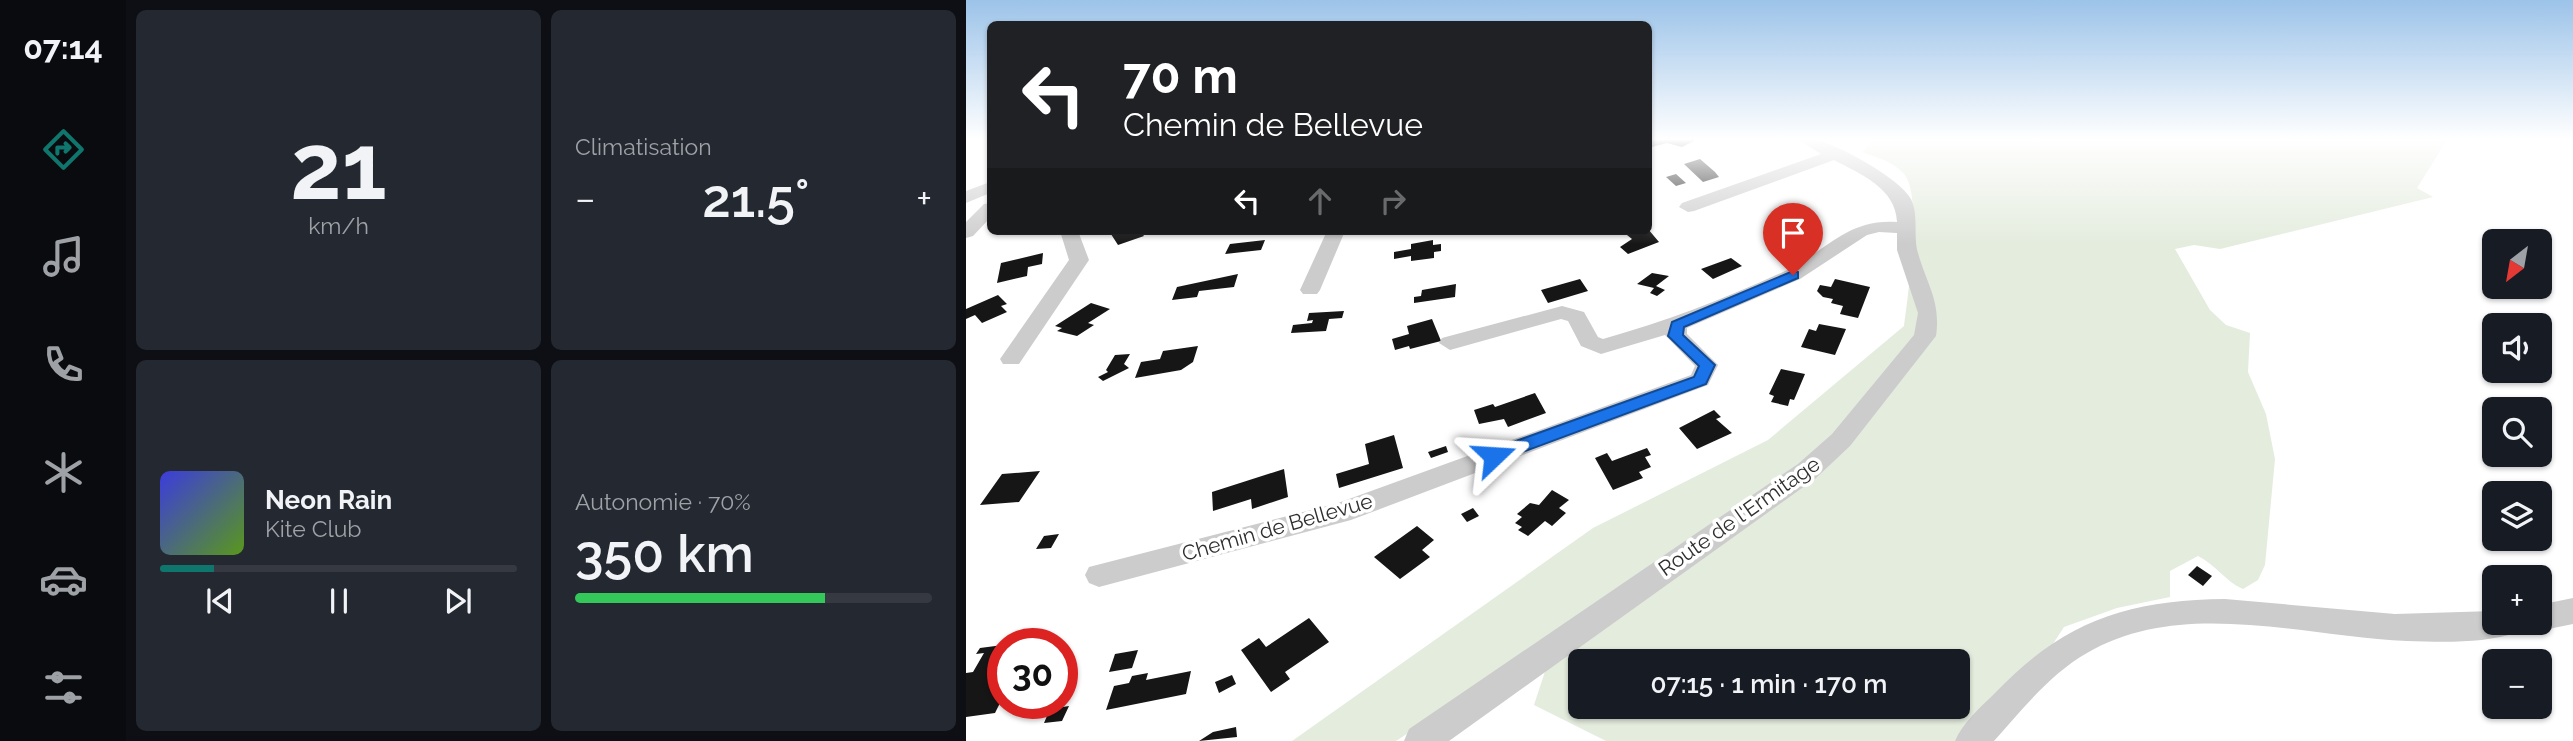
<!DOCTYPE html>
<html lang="fr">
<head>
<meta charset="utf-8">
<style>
	:root { --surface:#171b24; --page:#242831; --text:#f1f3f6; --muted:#9ea1a6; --line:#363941; --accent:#0f766e }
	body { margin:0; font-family:Raleway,sans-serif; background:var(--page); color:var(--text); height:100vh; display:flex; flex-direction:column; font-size:26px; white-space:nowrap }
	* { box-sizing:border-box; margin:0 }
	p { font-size:23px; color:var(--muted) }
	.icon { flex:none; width:38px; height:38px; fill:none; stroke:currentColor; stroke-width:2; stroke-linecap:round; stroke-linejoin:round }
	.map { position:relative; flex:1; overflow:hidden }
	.sheet { display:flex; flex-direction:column; gap:10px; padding:10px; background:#0d0f14; width:840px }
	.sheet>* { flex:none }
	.top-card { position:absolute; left:21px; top:21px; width:665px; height:214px; border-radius:10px; box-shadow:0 2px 5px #0004; background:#202124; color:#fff; overflow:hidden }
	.needle { width:46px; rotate:211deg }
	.buttons { position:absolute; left:1516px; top:229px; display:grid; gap:14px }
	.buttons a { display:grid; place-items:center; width:70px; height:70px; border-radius:10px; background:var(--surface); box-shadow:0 2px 5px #0004; font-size:35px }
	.speed { position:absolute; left:21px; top:628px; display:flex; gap:14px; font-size:35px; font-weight:700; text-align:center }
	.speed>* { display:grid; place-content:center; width:91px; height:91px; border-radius:50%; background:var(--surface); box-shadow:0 2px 5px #0004; line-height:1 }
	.speed .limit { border:10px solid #d22; background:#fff; color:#111 }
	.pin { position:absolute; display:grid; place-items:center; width:60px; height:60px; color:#fff; margin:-72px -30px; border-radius:50% 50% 50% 0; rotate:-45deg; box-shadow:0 0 7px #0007 }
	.pin .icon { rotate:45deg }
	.me { position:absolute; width:77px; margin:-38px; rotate:70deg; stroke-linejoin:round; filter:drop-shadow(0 0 5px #0008) }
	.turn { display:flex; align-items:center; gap:24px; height:147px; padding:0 21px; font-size:32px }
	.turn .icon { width:91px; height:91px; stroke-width:2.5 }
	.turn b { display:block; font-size:49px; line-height:60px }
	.lanes { display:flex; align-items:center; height:66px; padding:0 21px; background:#0003; justify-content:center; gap:35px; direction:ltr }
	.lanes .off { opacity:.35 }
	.big { font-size:52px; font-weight:600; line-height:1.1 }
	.sheet .widget { flex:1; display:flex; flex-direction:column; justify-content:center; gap:10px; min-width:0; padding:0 24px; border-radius:10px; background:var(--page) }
	.sheet .dial { align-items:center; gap:0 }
	.dial b { font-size:91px; line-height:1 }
	.song { display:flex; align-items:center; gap:21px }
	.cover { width:84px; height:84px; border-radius:10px; background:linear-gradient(135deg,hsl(240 70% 55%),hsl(90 70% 35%)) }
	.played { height:7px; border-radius:4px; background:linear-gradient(90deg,var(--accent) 15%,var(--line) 15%) }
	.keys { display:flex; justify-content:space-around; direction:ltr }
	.heat { display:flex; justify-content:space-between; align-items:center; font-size:38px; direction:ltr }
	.charge { height:10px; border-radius:5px; background:linear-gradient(90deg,#34c759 70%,var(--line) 0) }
	.sheet .tiles { flex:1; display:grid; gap:10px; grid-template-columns:repeat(2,1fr) }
	.trip { position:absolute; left:602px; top:649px; width:402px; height:70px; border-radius:10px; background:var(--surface); box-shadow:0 2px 5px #0004; font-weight:600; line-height:70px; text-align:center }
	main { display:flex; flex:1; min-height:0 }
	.tab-bar { display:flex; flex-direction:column; width:126px; justify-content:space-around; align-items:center; background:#090b0e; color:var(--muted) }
	.tab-bar .icon { width:49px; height:49px }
	.tab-bar .current { color:var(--accent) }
	.tab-bar b { font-size:32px; color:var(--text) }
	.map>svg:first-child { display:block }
	.green { fill:#e4ecde; fill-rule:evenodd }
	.building { fill:#161616 }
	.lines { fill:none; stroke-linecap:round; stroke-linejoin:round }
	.minor { fill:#ccc; fill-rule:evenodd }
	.route { fill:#1a73e8; stroke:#114b97; stroke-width:2 }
	.labels { text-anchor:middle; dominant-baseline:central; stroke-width:7; stroke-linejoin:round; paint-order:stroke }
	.street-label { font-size:21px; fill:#2f2f2f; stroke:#fff }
</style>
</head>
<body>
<main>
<nav class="tab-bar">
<b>07:14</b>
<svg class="icon current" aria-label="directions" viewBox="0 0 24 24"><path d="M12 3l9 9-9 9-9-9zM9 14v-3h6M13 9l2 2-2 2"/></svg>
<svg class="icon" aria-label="music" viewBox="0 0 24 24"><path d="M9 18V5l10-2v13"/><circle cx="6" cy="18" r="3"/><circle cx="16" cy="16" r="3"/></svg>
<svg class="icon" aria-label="phone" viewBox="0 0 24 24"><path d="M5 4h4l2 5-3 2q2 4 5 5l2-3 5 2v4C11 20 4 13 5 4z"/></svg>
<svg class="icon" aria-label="climate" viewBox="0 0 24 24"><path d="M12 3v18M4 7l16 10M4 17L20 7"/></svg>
<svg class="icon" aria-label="car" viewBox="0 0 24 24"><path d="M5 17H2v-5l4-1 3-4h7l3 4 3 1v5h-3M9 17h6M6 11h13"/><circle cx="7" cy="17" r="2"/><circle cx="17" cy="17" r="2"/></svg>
<svg class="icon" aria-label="filters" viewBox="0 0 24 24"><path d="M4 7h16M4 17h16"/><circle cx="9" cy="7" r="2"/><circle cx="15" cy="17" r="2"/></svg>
</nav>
<section class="sheet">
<div class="tiles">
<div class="widget dial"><b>21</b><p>km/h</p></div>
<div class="widget"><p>Climatisation</p>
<div class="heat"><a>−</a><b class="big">21.5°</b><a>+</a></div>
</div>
<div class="widget">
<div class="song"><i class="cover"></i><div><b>Neon Rain</b><p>Kite Club</p></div></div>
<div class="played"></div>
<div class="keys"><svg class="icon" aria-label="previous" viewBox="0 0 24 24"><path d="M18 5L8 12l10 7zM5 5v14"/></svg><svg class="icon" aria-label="pause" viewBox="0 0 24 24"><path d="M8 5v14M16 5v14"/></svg><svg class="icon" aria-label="next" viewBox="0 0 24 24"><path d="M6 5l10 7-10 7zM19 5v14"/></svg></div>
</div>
<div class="widget"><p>Autonomie · 70%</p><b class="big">350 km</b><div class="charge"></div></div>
</div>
</section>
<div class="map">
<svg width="1607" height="741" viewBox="0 0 1607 741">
	<rect width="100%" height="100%" fill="#fff"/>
	<!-- green -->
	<path class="green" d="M907,140h574l-30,48 16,9 -213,52 -26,-4 -19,4 35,61 16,15 24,8 -2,39 18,42 9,45 -10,106 -7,15 -15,9c-17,-7 -27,-24 -45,-33l-28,15v26l-53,11 -53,19 -75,114h-383l-72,-36 23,-70 -161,106h-104l301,-213 175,-88 136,-114c4,-30 18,-128 1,-151 -10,-13 -29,-18 -43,-23zM614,662h378v45h-378z"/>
	<!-- building -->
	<path class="building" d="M682,140h46v1l-12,6 -15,-4 -19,5z
		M734,159l15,13 4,5 -16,5 -19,-18z
		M710,174l10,9 -10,3 -10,-9z
		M842,212l2,2 12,18 -11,2 -4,-5 -6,1 -8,-13z
		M682,229l11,13 -31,12 -8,-7 12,-8 -5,-4z
		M143,231h31l4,5 -26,9z
		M299,240l-4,10 -36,4 5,-10z
		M467,240v5l8,-1v7l-7,1v6l-23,3v-5l-17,3v-7l17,-3v-5z
		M77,253l-1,11 -14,3 -1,9 -30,7 4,-20z
		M765,258l11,8 -29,13 -12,-10z
		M686,273l17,3 -13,10 9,4 -8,6 -7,-3 4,-5 -17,-4z
		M272,274l-4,13 -35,4 -2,6 -25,3 5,-13z
		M614,279l8,12 -40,12 -7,-13z
		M869,279l35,8 -12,31 -18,-4 3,-8 -12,-3 2,-4 -10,-2 -6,-6 3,-6 11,2z
		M490,284l-1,13 -41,6v-6l7,-1 1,-6z
		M32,295l9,9 -6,2 6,6 -25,11 -7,-8 -9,4v-10z
		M125,303l19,6 -22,14 6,2 -17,11 -20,-5 5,-3 -7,-2z
		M378,311l-2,7 -13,1 -3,12 -35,2 2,-8 19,-2 1,-3 -6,1 2,-8z
		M466,319l9,22 -31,8 -1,-3 -14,4 -3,-11 17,-5 -2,-8z
		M853,324l27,5 -11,26 -34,-8 8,-18 7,2z
		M232,346l-5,16 -12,8 -46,8 6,-16 19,-3 3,-8z
		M164,354l-6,10 5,4 -26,13 -5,-4 10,-5 -2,-2 9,-15z
		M815,369l24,5 -11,26 -4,-1 -2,7 -17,-4 3,-6 -5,-2z
		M569,393l11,20 -38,14 -4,-8 -25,5 -5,-14 19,-6 2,3z
		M748,410l7,7 -5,2 16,14 -35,16 -18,-21z
		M428,435l9,33 -64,20 -3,-14 33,-10 -4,-20z
		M480,446l2,6 -17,6 -3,-6z
		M681,448l4,7 -6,2 6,10 -12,5 4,6 -30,12 -18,-32 12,-5 5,8z
		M318,469l4,28 -36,12 -1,-10 -38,12 -1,-19z
		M74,471l-21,31 -39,3 22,-31z
		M586,490l17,10 -10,8 7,5 -14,13 -7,-5 -17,15 -10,-6 4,-3 -7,-4 7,-6 -5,-3 13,-11 9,2z
		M507,508l6,8 -12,6 -6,-8z
		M451,526l17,14 -12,10 8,7 -30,22 -26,-22z
		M93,534l-8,14 -15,1 8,-13z
		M1231,566l15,10 -9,10 -15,-11z
		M343,618l20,24 -44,30 5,7 -19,13 -30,-42 18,-12 7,9z
		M37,645v52l-8,16 -29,4v-44l7,-1 11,-19 -8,1 4,-6z
		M172,650l-6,18 -23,4 6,-18z
		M225,671l-5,23 -80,16 8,-24 15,-3 3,-7 16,-3 -2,7z
		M266,675l4,9 -17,9 -4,-11z
		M103,706l-7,15 -18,2 6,-14z
		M270,727l1,10 -38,4 14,-9z"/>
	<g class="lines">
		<!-- minor -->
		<path class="minor" d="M833,140c7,0 15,-1 22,1 22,7 78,37 90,58 8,17 2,37 7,54 9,32 23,48 18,83l-86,110 -34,32 -367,263h-45l5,-12 389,-265 34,-30 82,-99 4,-22 -21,-63v-17l-18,-1 -12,3 -67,44 -113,49v6l31,31 -10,20 -357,135 -252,67 -10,-4 -4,-8 4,-8 249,-64 353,-128 4,-9 -30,-31 -64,19 -20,-8 -13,-25 -7,-2 -111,31 -11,-7 3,-5 120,-32 22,6 14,25 5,2c62,-17 121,-40 180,-67 42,-19 63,-54 114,-50 -1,-34 -37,-48 -63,-62l-140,51 -6,1 -9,-5 3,-4 139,-49z
			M24,182v11l-24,10v-12z
			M24,203v15l-17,18 -7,2v-16l18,-18z
			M94,231h18l11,29 -70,104h-16l-3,-5 69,-99z
			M361,231h18l-25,59 -3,4h-14l-3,-4z
			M1607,598v26l-34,7 -11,-4 -2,-4h13v-18z
			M1259,599l170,15 99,-3v12h28l-4,9c-34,12 -76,10 -111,9 -103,-4 -225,-44 -320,12 -37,21 -65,57 -93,88h-39c8,-19 26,-34 41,-49 68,-71 132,-92 229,-93z"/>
	</g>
	<!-- sky -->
	<linearGradient id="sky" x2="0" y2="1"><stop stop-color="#9cc3e9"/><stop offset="0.57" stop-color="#fff"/><stop offset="1" stop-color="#fff" stop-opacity="0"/></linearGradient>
	<rect width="1607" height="244" fill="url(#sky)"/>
	<!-- route -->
	<path class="route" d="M827,271l5,1v6l-114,49 -1,8 32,30 -9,19 -205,76h-13l-2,-4 2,-5 206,-74 5,-11 -31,-30 4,-14z"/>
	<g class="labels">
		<!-- street labels -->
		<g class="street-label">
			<text transform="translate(773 516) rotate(-35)">Route de l'Ermitage</text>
			<text transform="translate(311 527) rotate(-16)">Chemin de Bellevue</text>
		</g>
	</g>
</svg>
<div class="buttons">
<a><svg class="needle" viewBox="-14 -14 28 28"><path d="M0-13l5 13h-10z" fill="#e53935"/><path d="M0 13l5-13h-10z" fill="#9ea1a6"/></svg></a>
<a><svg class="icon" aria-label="sound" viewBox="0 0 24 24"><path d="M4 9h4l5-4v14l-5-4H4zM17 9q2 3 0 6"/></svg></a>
<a><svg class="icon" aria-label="search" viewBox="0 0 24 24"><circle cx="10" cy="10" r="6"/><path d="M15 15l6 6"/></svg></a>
<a><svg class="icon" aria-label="layers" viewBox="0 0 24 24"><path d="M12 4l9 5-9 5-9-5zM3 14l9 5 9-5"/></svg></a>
<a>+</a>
<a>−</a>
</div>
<div class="speed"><div class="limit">30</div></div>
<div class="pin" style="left:827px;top:275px;background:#d93025"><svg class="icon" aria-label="arrive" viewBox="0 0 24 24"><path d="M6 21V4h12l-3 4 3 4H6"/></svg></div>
<svg class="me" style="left:528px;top:456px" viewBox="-20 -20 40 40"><path d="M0-17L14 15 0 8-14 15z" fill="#1a73e8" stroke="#fff" stroke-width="4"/></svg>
<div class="trip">07:15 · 1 min · 170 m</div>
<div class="top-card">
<div class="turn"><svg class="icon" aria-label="left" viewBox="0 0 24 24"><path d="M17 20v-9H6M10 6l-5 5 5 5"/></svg><div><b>70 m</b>Chemin de Bellevue</div></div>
<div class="lanes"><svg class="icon" aria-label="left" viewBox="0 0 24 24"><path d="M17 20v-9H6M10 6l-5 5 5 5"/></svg><svg class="icon off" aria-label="ahead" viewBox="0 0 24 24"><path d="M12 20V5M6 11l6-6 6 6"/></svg><svg class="icon off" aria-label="right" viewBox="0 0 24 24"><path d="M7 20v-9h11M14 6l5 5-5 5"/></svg></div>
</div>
</div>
</main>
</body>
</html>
